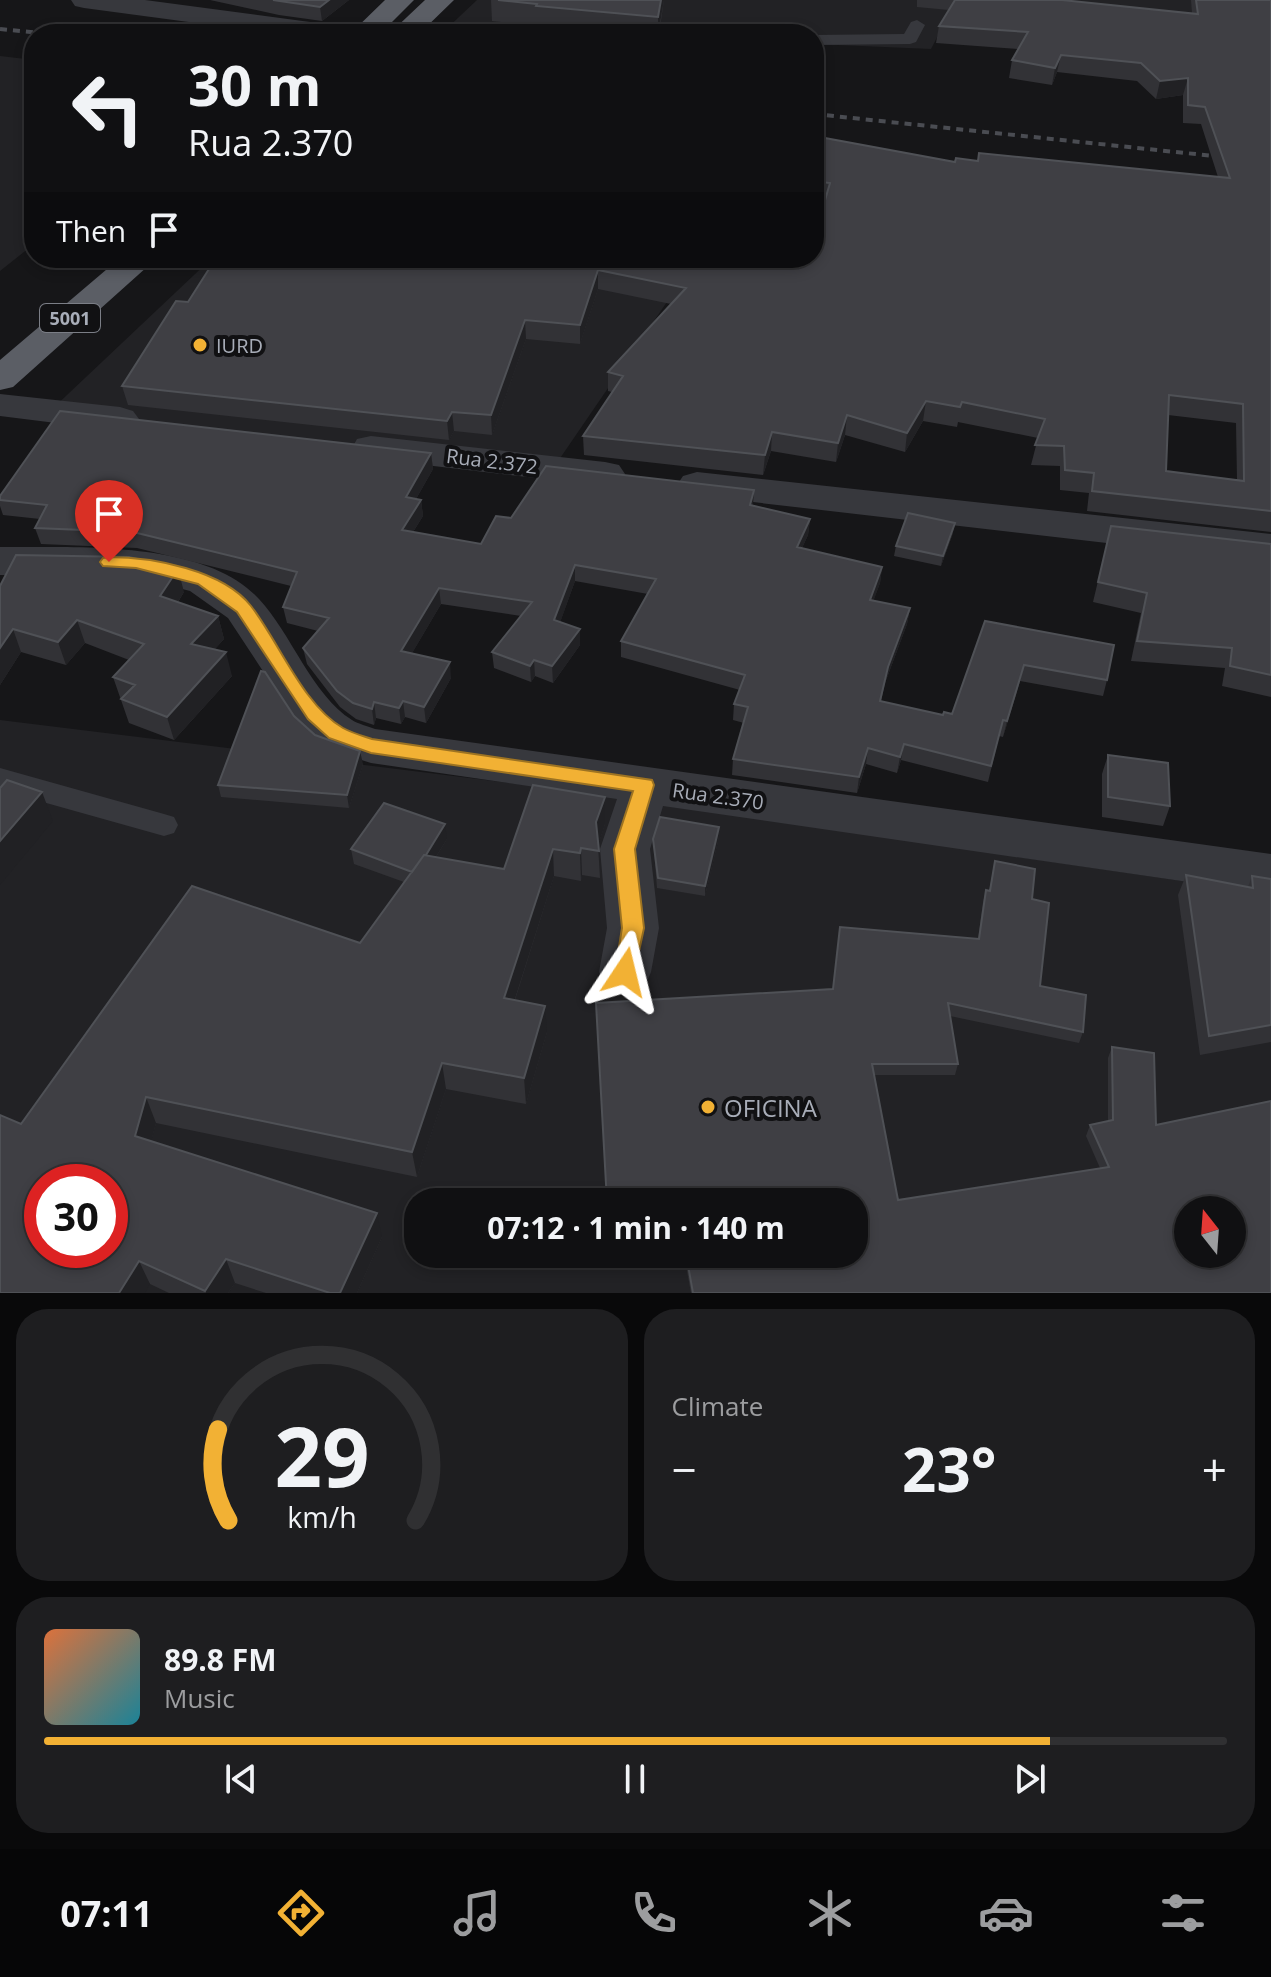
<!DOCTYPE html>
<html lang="en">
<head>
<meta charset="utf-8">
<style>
	:root { --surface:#101012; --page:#1e1e20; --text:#f1f3f6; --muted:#9c9d9f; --line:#303032; --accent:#f2b134 }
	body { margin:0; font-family:"Open Sans",sans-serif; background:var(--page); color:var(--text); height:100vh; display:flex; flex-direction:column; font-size:30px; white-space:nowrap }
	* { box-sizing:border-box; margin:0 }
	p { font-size:26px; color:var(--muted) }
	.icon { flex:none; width:44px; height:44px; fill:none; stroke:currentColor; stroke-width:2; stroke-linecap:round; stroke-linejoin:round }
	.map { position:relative; height:1293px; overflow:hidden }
	.details { display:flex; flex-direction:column; gap:16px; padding:16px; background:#09090a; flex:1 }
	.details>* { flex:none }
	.guide { position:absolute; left:24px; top:24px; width:800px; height:244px; border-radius:32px; box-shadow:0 4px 12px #0003,0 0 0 2px var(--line); background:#101012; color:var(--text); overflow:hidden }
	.needle { width:52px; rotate:343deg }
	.controls { position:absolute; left:1174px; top:1196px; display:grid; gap:16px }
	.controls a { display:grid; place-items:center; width:72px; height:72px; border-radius:50%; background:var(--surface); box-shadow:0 4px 12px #0003,0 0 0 2px var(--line); font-size:40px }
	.speed { position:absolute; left:24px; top:1164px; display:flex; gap:16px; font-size:40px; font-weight:700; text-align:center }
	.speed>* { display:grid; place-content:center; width:104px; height:104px; border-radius:50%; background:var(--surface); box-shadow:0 4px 12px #0003,0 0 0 2px var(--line); line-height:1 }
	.speed .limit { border:12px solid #d22; background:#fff; color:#111 }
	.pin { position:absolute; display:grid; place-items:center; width:68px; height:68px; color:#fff; margin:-82px -34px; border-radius:50% 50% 50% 0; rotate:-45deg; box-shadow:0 0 8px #0007 }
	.pin .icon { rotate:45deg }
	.me { position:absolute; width:88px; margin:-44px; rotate:10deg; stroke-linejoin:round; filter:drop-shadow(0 0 6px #0008) }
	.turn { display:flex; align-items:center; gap:28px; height:168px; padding:0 32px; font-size:36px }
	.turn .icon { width:104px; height:104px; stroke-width:2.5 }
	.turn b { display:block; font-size:56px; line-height:68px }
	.then { display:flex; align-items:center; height:76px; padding:0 32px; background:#0003; gap:16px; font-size:30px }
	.big { font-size:60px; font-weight:700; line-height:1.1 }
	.details .tile { flex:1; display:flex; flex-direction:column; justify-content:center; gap:12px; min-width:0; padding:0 28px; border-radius:32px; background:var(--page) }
	.details .dial { align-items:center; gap:0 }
	.dial svg { height:208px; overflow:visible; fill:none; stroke:var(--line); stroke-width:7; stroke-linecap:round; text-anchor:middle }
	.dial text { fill:var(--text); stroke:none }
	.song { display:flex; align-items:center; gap:24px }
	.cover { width:96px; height:96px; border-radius:12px; background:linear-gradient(135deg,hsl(20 70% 55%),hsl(190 70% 35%)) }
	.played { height:8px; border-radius:4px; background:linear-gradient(90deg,var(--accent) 85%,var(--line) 85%) }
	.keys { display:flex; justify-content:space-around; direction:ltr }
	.heat { display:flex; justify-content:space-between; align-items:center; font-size:44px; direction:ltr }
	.details .tiles { flex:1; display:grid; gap:16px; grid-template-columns:1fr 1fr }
	.tile:last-child { grid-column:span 2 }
	.trip { position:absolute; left:404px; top:1188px; width:464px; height:80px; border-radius:32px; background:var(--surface); box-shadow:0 4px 12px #0003,0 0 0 2px var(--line); font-weight:700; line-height:80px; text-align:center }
	.tab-bar { display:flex; height:128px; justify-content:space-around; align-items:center; background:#060607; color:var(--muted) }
	.tab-bar .icon { width:56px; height:56px }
	.tab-bar .current { color:var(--accent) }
	.tab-bar b { font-size:36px; color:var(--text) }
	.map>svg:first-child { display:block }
	.built { fill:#222225; fill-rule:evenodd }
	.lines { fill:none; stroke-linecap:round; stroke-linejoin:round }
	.service { fill:#37383d; fill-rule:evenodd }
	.minor { fill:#37383d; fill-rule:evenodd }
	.trunk { fill:#5b5e65; fill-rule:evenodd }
	.rail { stroke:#4a4c52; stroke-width:4; stroke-dasharray:7 6; stroke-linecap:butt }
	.wall { fill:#323236; fill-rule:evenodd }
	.shaded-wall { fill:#212124 }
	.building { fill:#3f3f44; stroke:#4f5156; stroke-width:2; fill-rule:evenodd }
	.route { fill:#f2b134; stroke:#9d7322; stroke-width:2 }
	.poi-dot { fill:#f2b134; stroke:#111113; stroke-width:3 }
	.labels { text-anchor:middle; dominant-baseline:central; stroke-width:8; stroke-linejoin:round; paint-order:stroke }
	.shield { fill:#111113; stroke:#7b7e86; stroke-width:2 }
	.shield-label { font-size:18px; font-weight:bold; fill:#a8adb8 }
	.poi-label { font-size:20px; fill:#a8adb8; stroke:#111113; text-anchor:start }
	.street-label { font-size:20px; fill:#a8adb8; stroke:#111113 }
	.near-poi-label { font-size:24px; fill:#a8adb8; stroke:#111113; text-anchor:start }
</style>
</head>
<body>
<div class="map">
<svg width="1271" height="1293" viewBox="0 0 1271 1293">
	<rect width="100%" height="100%" fill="#161618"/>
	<!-- built -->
	<path class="built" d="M477,0h794v48l-325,-28 -15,29 -117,-5v-10h-373z
		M0,56l34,4v184l-34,27z
		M212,258h485l-145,212 -503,-58z
		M0,720l559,69 712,105v399h-1271zM42,1182h68v68h-68zM418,1202h436v52h-436zM1188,1210h44v44h-44z"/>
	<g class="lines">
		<!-- service -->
		<path class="service" d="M917,20l8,5 -9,17 -6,2 -96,1v-10l90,-1 7,-12z
			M408,25l30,4 8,5 -44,-1v-6z
			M0,768l164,46 10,3 4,8 -4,8 -10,3 -164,-46z"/>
		<!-- minor -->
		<path class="minor" d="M71,0h74l195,26 10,2 4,6h-76l-194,-26 -9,-2z
			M0,394l120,13 13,4 6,8 -6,8 -13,4 -120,-15z
			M371,436l234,26 14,3 6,9 -6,9 -14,3 -248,-29 -5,-9 5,-9z
			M697,472l574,62v28l-588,-68 -6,-9 6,-9z
			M0,547c75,1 204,-8 259,52 32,34 53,96 93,121 6,4 16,6 23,9l896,125v40l-608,-88 -13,43 9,79 -8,44 -7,16 -19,6 -19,-6 -7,-16 8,-44 -7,-79 17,-50 -246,-36 -16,-5 -35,-13 -21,-19 -71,-108 -38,-27 -54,-14 -136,-2z"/>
		<!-- trunk -->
		<path class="trunk" d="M385,0h29l-34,34h-30z
			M425,0h29l-35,34h-30z
			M120,258h37l-144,129 -13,3v-30z"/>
		<!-- rail -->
		<path class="rail" d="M0,29l51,5
			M814,114l457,48"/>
	</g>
	<!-- wall -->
	<path class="wall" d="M210,0h139l-27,21 -43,-6z
		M491,0h173l-5,34h-62l-60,-5v-3l-45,-5z
		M917,0h145l130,13 -1,-13h80v532l-184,-21 2,-18 -29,-3v-24l-29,-1 7,-27 -80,-16 -1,5 -34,-6 -18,31 -60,-17 -9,27 -65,-11 -8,24 -179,-20 -1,-19 29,-44 -4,-1v-19l63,-68 -73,-15 -18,55 -54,-5 -34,96 -38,-4 -5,9 -321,-35 -6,-19 66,-84 28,-44h598l10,-57 -10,-2v-63l141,26 23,-1 1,-8 239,24 -17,-53 -18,-1v-28l-27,4 -19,-18 -80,-9 -5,13 -43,-7 3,-18 7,-11 -83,-6 3,-17 10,-16 -32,-3zM1168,415l68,8 1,57 -71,-9z
		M431,453l2,16 -17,30 5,1 2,16 -10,16 68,12 30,-26 242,-12 57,13 -2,16 -6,13 80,19 -2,16 -7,18 37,7 -3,16 -22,59 -4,18 62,14 9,-1 33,-93 122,59 -4,16 -83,-15 -17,56 -4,-1 -11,46 -87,-22 -4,13 -31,-9 -9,29 -125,-18 1,-16 11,-36 -11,-3 1,-16 6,-14 -119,-33v-16l27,-47 -73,-13 -15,41 20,23 -27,38 -18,-7 -4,6 -37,-14 -2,-16 29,-36 -80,-12 -29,49 39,25 -25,45 -21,-6 -4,7 -25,-6 -2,7 -18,-6 -16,-12 -33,-43 -4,-16 15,-17 -31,-8 -4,-16 8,-21 -154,-38 -96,-4 -6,-16 5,-9 -37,-4 -3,-9v-10z
		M1111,526l160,18v153l-49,-11 3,-18 -94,-7 10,-48 -48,-11z
		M953,533l-12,33 -47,-10 2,-10z
		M0,586l184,6 -6,10 40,14 6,23 -10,11 18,26 -58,64 -45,-17 -16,-46 16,-17 -44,-17 -19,22 -45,-13 -21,33z
		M294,716l21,19 48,29 -14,44 -128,-11 -3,-12z
		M1108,755l62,51 -7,20 -61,-9v-43z
		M605,797v27l-7,21 2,33 -18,-3 -1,6 -27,-5 -39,124 32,32 -21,72 -80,-15 -29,88 -261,-54 -5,18 231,96 -25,56h-91l-31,-10 -7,10h-59l-19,-9 -129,-160 339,-181 44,-61 -50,-18 -3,-15 96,-10 -11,18 68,12z
		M719,837l-14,59 -48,-8 -4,-49z
		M995,861l37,38 8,87 43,46 -4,11 -129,-27 8,48 -3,11h-81l24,125 202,-32 -14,-32 4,-11 18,-4v-63l4,-11 44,78 115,168h-580l-7,-39h170l-21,-265 145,-50 5,-37 3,-12 3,1z
		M1186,875l62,12 4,-11 19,3v163l-71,13 -22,-160z"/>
	<!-- shaded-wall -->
	<path class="shaded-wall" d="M329,0h20l-27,21 -2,-14z
		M661,0h3l-6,34v-17z
		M1061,55l-4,17 -5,13 3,-17z
		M1188,78l-5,17 -27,4 4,-18z
		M598,270v19l-18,55v-19z
		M525,320l1,19 -34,96 -1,-20z
		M926,401l-3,20 -18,31 2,-19z
		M452,412l2,19 -5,9 -2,-19z
		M847,415l-2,20 -9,27 2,-19z
		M772,432l-1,19 -8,24 2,-20z
		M431,453l2,16 -25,44 -2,-16z
		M754,490l-1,16 -3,-1z
		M421,500l2,16 -19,30 -2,-16z
		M810,519l-2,16 -13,28 2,-16z
		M955,523l-2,10 -12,33 2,-10z
		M575,565v16l-20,56 -1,-17z
		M882,567l-2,16 -12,33 2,-16z
		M178,569l6,23 -17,27 -7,-23z
		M439,588l2,16 -37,63 -3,-16z
		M910,608l-3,16 -22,59 -8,34 11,-50z
		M218,616l6,23 -26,29 -7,-24z
		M77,620l8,23 -19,22 -8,-23z
		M13,629l8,23 -21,33v-37z
		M580,629v16l-27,38 -1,-17z
		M226,652l6,24 -58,64 -7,-23z
		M534,660l1,16 -4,6 -1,-16z
		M450,662l1,16 -25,45 -2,-16z
		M1024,665l-4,16 -17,56 4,-16z
		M403,701l2,16 -4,7 -2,-16z
		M374,702l2,16 -2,7 -2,-16z
		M904,744l-3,16 -4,13 3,-16z
		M868,748l-2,16 -9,29 2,-16z
		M360,751l3,13 -14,44 -2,-13z
		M42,792l11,29 -53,64v-44z
		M605,797v27l-8,25 -1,-27z
		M445,824l2,15 -30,48 -2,-14z
		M719,827v10l-14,59v-10z
		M581,848l1,27 -1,6 -1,-28z
		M553,849l1,27 -47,148 -3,-26z
		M545,1006l2,26 -21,72 -2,-26z
		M442,1063l4,26 -29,88 -5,-25z
		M146,1097l10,26 -10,38 -11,-25z
		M377,1213l5,24 -25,56h-17z
		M226,1259l9,24 -7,10h-22l-1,-2z
		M139,1261l11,23 -5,9h-26z"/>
	<!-- building -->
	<path class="building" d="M273,0h56l-9,7z
		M498,0h163l-3,17 -122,-11 1,-2z
		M955,0h107l136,14 -2,-14h75v511l-179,-20 2,-18 -29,-3 -1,-24 -29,-1 10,-26 -83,-17 -2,5 -34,-6 -19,32 -60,-18 -9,28 -66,-11 -7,23 -182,-19 40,-60 -15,-4 78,-84 -88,-18 -18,55 -55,-5 -34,95 -39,-3 -5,9 -325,-35 54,-85 12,1 28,-44h598v-20l16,-55 -16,-2v-45l141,26 1,-4 22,3 1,-8 251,25 -25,-71 -17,-2v-27l-28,3 -19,-18 -80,-8 -6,13 -43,-8 16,-28 -89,-6zM1169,395l74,9 1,77 -78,-10z
		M60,411l371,42 -25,44 15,3 -19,30 79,14 15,-28 15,2 35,-52 208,24 -4,15 60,14 -13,28 85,20 -12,33 40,8 -22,59 -8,34 63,14 1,-3 8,2 33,-93 129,24 -7,35 -83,-15 -17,56 -4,-1 -12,46 -87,-22 -4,13 -32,-9 -9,29 -126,-18 15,-52 -14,-3 11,-29 -124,-34 35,-62 -81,-14 -21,55 26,9 -28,37 -18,-6 -4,6 -38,-14 40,-50 -93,-14 -38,63 49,11 -26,45 -21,-6 -4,7 -25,-6 -2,7 -19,-6 -16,-12 -34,-43 26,-30 -46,-11 14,-35 -164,-40 -98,-4 12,-23 -47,-5v-4z
		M908,513l47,10 -12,33 -47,-10z
		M1111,526l160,18v131l-41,-9 2,-18 -95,-7 10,-48 -49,-11z
		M16,555l113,2 49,12 -18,27 58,20 -27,28 35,8 -59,65 -46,-18 14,-14 -22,-8 31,-33 -67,-24 -19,22 -45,-13 -13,19v-62z
		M261,671l4,1 29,44 21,19 45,16 -13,44 -129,-10z
		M1108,755l60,8 2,43 -62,-9z
		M7,780l35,12 -42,49v-53z
		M533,785l72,12 -9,25 3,29 -18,-3 -1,5 -27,-4 -49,149 41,8 -21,72 -82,-15 -30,89 -266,-55 -11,39 242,77 -37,80h-10l-104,-34 -21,32 -66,-30 -20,32h-119v-178l21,9 171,-238 168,57 64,-88 80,14zM42,1182h68v68h-68z
		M384,803l61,21 -19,31h-2l-12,17 -61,-23z
		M660,817l59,10 -14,59 -47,-8 -5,-39z
		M995,861l40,8 -3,30 17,4 -9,83 46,9 -3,37 -135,-29 10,61h-86l26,136 211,-33 -19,-42 23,-5 -1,-73 42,6 2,72 115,-24v192h-578l-7,-39h168v-52h-247l-11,-199 237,-14 7,-62 139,12 7,-49 4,1zM1188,1210h44v44h-44z
		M1186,875l67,13 -1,-12 19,3v146l-62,11z"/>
	<!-- route -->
	<path class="route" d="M109,557c43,0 114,13 142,49 28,36 52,99 92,122 9,5 20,8 29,11l280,41 2,5 -19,64 9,79 -11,51 -8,2 -7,-2 -3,-7 7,-44 -8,-79 19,-58 -262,-38 -42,-15 -21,-19 -71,-107 -39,-28 -62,-16 -33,-2 -3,-4 3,-4z"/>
	<!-- markers -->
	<g class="poi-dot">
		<circle cx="200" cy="345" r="8"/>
		<circle cx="708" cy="1107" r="8"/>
	</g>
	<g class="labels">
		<!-- shield labels -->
		<rect class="shield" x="40" y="304" width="60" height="28" rx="6"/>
		<g class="shield-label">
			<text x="70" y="318">5001</text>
		</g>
		<!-- poi labels -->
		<g class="poi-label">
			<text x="216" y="345">IURD</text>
		</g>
		<!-- street labels -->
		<g class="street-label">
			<text transform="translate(492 461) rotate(7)">Rua 2.372</text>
			<text transform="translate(718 796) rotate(8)">Rua 2.370</text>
		</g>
		<!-- near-poi labels -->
		<g class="near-poi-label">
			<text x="724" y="1107">OFICINA</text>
		</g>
	</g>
</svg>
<div class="controls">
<a><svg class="needle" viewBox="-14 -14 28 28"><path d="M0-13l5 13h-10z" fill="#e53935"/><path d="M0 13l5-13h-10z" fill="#9c9d9f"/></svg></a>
</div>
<div class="speed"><div class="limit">30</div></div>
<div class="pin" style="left:109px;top:562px;background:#d93025"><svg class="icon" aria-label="arrive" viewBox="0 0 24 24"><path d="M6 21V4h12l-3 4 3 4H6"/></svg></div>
<svg class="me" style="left:625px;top:972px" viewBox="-20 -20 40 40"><path d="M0-17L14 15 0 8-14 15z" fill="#f2b134" stroke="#fff" stroke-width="4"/></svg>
<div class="trip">07:12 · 1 min · 140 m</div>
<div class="guide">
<div class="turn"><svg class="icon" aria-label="left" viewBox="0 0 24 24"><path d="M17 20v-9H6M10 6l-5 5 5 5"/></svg><div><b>30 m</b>Rua 2.370</div></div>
<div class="then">Then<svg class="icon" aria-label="arrive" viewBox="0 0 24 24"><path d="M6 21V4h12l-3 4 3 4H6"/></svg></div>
</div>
</div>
<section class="details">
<div class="tiles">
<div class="tile dial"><svg viewBox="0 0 100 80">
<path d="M14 69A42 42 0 1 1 86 69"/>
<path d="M14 69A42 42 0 0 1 10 34" stroke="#f2b134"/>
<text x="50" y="56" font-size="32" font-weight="700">29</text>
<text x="50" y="72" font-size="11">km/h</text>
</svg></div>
<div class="tile"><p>Climate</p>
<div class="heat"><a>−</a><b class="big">23°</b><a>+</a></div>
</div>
<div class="tile">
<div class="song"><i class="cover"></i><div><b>89.8 FM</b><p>Music</p></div></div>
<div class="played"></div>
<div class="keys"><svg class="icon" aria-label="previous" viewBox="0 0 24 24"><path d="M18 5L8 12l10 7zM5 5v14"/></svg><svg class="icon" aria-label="pause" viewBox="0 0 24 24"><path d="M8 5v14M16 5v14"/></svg><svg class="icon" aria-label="next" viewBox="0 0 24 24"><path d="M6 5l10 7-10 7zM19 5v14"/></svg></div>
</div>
</div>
</section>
<nav class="tab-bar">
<b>07:11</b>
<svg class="icon current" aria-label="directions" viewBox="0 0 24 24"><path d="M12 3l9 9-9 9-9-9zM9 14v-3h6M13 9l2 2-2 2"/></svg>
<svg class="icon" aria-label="music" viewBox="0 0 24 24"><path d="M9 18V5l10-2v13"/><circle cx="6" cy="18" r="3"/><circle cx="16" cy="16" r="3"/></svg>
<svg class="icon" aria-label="phone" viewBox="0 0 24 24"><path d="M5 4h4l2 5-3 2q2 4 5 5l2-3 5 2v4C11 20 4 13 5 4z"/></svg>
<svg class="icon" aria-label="climate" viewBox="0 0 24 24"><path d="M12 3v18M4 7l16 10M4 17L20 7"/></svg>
<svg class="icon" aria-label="car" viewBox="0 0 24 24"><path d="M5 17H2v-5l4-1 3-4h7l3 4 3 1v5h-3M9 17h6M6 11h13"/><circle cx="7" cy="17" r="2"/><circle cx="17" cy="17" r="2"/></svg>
<svg class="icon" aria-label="filters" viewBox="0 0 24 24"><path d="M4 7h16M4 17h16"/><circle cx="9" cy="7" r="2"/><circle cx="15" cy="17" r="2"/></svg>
</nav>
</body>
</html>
